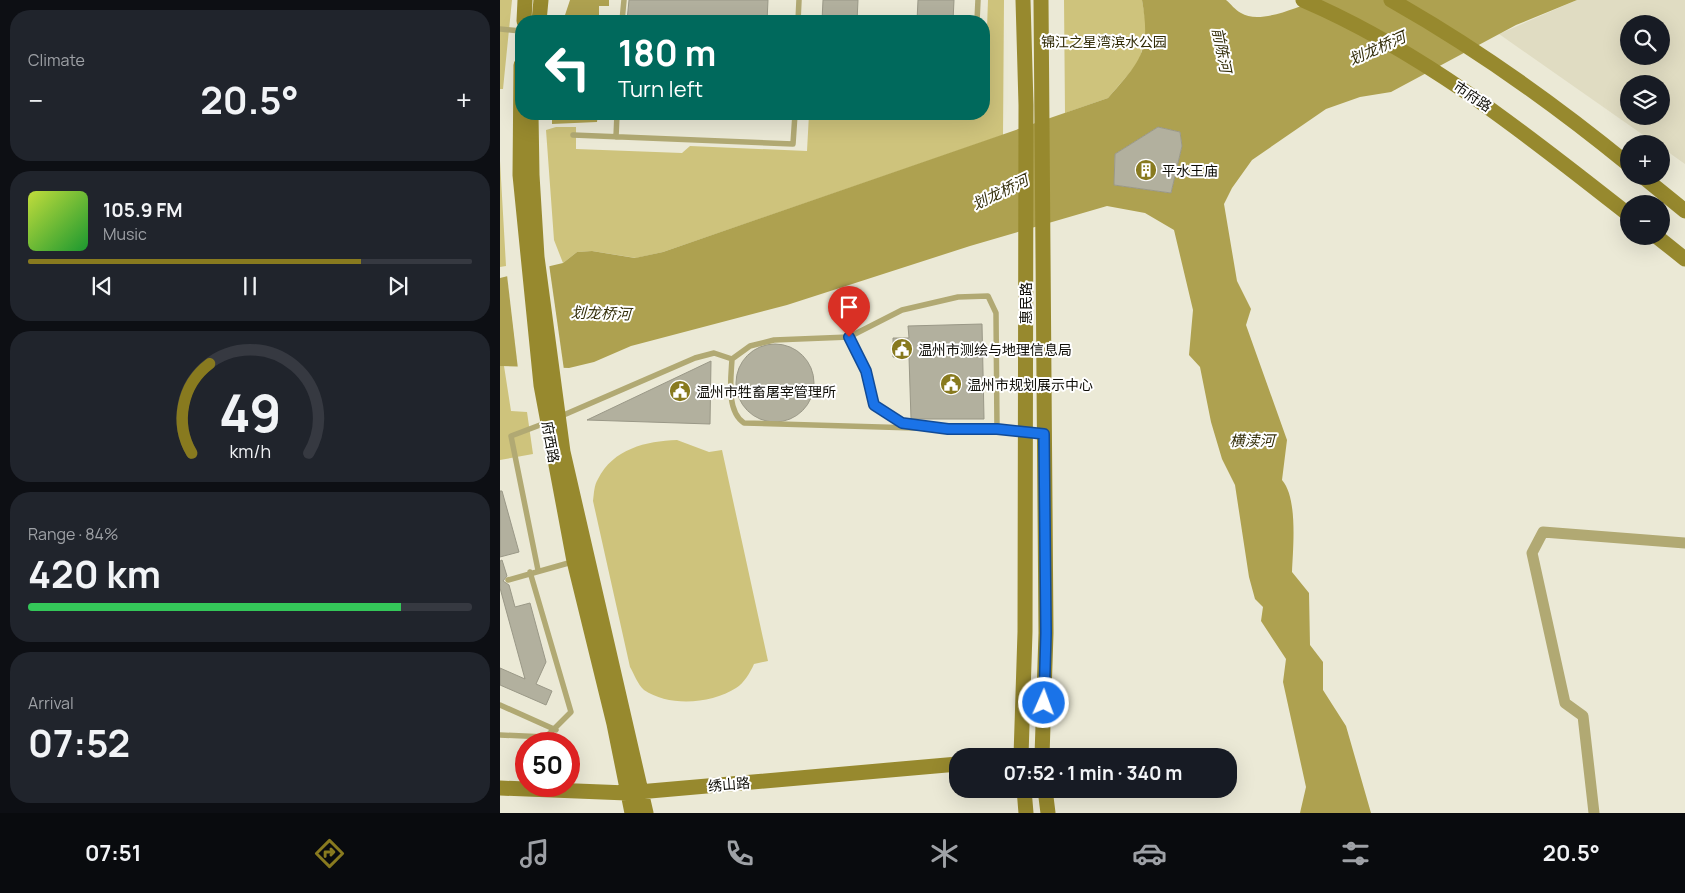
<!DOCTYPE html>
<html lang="en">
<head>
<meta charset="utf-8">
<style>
	:root { --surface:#171b24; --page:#20242c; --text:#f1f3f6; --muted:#9ea1a6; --line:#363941; --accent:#887a1f }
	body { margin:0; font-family:Manrope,"Noto Sans SC",sans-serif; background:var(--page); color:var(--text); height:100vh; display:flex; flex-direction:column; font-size:19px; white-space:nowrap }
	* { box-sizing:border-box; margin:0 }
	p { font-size:16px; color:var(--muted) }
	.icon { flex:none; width:28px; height:28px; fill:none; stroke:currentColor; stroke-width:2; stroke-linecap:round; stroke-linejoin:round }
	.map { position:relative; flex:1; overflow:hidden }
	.panel { display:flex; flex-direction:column; gap:10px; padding:10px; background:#0d0f14; width:500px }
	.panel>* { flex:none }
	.top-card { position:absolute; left:15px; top:15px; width:475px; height:105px; border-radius:20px; box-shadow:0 5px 20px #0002; background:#00695c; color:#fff; overflow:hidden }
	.fabs { position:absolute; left:1120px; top:15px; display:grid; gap:10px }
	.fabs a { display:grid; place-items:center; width:50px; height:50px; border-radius:50%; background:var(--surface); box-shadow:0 5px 20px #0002; font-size:25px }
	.speed { position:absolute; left:15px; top:732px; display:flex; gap:10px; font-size:25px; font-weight:700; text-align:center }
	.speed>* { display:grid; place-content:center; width:65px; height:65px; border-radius:50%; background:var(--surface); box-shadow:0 5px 20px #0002; line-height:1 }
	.speed .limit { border:8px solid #d22; background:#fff; color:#111 }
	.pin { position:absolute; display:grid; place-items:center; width:42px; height:42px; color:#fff; margin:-51px -21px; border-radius:50% 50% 50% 0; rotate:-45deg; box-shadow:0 0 5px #0007 }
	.pin .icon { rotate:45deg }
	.me { position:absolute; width:55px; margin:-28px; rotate:2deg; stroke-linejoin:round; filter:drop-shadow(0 0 4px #0008) }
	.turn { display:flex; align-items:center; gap:18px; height:105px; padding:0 20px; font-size:22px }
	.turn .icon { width:65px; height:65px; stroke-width:2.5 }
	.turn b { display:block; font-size:35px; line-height:42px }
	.big { font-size:38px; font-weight:700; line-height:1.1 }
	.panel .tile { flex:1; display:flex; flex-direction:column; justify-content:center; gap:8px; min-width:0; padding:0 18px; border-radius:20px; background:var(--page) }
	.panel .dial { align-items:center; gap:0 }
	.dial svg { height:130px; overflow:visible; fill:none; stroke:var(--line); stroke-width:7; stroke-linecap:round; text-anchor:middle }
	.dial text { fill:var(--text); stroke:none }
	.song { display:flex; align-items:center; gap:15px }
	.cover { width:60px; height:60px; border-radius:8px; background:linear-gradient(135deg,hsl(70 70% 55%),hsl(130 70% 35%)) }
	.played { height:5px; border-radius:2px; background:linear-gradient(90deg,var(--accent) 75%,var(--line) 75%) }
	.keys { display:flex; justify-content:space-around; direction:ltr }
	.heat { display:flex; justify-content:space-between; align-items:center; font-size:28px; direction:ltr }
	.charge { height:8px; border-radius:4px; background:linear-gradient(90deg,#34c759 84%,var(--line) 0) }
	.trip { position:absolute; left:449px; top:748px; width:288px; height:50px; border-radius:20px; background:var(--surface); box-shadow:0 5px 20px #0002; font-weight:700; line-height:50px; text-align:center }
	.menu { display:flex; height:80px; justify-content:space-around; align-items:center; background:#090b0e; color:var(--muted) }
	.menu .icon { width:35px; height:35px }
	.menu .current { color:var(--accent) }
	.menu b { font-size:22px; color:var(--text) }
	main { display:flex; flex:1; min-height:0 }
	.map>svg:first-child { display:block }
	.built { fill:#e0dcc2; fill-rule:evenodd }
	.green { fill:#cec37c }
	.water { fill:#aea150; fill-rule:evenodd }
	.pier { fill:#ebe9d6 }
	.building { fill:#b2b09e; stroke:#9a9887 }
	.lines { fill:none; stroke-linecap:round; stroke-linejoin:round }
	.lane { stroke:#b1a973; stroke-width:5.5 }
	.street { stroke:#b1a973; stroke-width:11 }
	.secondary { stroke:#97892e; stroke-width:15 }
	.route-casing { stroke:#114b97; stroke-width:12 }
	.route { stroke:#1a73e8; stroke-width:9 }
	.labels { text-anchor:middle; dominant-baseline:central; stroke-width:4; stroke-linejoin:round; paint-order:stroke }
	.park-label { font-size:14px; fill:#302a05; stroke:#fff }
	.street-label { font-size:14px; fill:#0d0c06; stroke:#fff }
	.poi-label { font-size:14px; fill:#0d0c06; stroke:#fff; text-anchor:start }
	.water-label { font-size:15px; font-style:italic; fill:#342e0a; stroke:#fff }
</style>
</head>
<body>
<main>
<section class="panel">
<div class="tile"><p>Climate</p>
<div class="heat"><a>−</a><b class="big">20.5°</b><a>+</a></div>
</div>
<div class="tile">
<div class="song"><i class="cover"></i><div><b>105.9 FM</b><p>Music</p></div></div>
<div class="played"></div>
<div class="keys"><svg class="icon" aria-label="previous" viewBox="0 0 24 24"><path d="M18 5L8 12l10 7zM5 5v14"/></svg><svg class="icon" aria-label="pause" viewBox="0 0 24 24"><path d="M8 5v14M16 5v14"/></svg><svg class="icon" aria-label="next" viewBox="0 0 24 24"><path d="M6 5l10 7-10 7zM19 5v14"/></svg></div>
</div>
<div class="tile dial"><svg viewBox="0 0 100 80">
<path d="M14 69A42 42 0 1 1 86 69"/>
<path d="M14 69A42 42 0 0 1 25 14" stroke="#887a1f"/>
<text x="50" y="56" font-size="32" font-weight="700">49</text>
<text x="50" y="72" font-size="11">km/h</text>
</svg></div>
<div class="tile"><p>Range · 84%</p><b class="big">420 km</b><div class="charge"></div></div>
<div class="tile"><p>Arrival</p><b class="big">07:52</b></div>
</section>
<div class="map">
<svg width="1185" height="813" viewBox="0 0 1185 813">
	<rect width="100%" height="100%" fill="#ebe9d6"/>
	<!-- built -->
	<path class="built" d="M1077,0h108v164l-24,-17v-3h-5l-157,-110zM1129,24h32v32h-32zM1129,84h32v32h-32z"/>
	<!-- green -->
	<path class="green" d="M0,0h12l-9,89h-3z
		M488,0h16l-1,135 -340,117 -27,6 -44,-7 -15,1 -14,11 -9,-23 -8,-110 10,-3h20v22l106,4 8,-7 117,5 2,-37h175z
		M564,0h78l5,29 -8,33 -31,36 -43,15z
		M0,161l6,105 -6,1z
		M0,366h4l7,45 16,1 6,42 -33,6z
		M177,440l32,12 13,-2 46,211 -14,3c-4,9 -10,19 -18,24 -25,16 -67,19 -92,2 -6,-5 -10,-16 -14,-23l-37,-166c1,-7 1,-16 5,-22 15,-30 48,-38 79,-39z"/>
	<!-- water -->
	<path class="water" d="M70,0h39v6h-10v15h-36z
		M642,0h84c5,4 9,10 15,13 18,12 57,-6 75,-13h261l-61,25 -125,67 -31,5 -34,12 -74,51 -20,28 -8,16 13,77 14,28 -5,16 41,115 -5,40c16,18 11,68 10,92l17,21 1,52 13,17v28l23,36 25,87h-71l6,-26 -23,-105 3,-23 -25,-38 2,-14 -8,-8 -6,-22 -14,-92 -13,-26 -11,-37 -11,-55 -11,-12 4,-45 -19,-80 -29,-17 -38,-7 -137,40 -183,59 -156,41 -37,16 -25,6 -69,-2v-88l63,-15 14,-11 15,-1 43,7 28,-6 445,-154c33,-38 43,-46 34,-98zM658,127l22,5 2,14 -11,47 -57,-8 1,-31z
		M52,114h46l-1,8 -45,2z"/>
	<!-- pier -->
	<path class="pier" d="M49,264l15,106 -46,-1 -11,-94z"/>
	<!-- building -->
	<path class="building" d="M129,0h139l-1,21h-140z
		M323,0h35l-1,21h-35z
		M418,0h36l-1,21h-36z
		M658,127l22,5 2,14 -11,47 -57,-8 1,-31z
		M482,324l2,95h-73l-2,-62h-16v-19h16l-1,-12z
		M236 383a39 39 0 1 1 78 0a39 39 0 1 1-78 0Z
		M211,361l-1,63 -123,-4z
		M0,491h2l17,61 -19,5z
		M2,560l5,16 -4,5 6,4 6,22 15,-4 16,59 -10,22 16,7 -6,14 -46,-20v-17l25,11 -25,-91v-27z"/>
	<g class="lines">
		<!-- lane -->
		<path class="lane" d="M122,21l2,-21
			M298,21l1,-21
			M477,21l1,-21
			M0,29l21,2
			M73,135l220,9 2,-30
			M116,137l1,-23
			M349,337l53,-27 56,-13 30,-1 8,17 1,116
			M59,417l136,-59 19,-5 18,6
			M448,429l-204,-6c-18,-12 -13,-45 -12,-64l18,-13 24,-6 75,-3 17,34 8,34 29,18 45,6h49l45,5
			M38,570l-27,-134 37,-14
			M8,580l64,-18
			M0,705l56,25
			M0,735l46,2 25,-25 -41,-140"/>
		<!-- street -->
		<path class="street" d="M1094,813l-11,-97 -18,-13 -33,-150 11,-21 142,11"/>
		<!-- secondary -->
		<path class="secondary" d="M541,0l5,633 -4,123
			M803,0c121,52 223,134 326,215
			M891,0c85,48 162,103 238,165
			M24,21l1,-21
			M39,21l2,-21
			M21,65l-1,110 21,210 33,176 40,163 18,89
			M31,114l1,61 5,82 26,195 83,361
			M1142,176l43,35
			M1156,236l29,23
			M521,756l4,-124 1,-527 -3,-105
			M0,788l127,5 331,-29
			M524,789l2,24
			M545,789l3,24"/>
	</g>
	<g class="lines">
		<!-- route casing -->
		<g class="route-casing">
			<path id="route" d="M349,337l17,34 8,34 28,18 46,6h49l47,5 2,199 -2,70"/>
		</g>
		<!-- route -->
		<use href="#route" class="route"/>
	</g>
	<!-- icons -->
	<defs>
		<g id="building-disc" transform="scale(1.125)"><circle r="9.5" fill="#887a1f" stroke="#fff"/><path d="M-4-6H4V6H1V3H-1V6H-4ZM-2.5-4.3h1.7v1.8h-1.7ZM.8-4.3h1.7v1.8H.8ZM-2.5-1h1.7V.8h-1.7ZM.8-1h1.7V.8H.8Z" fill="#fff"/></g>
		<g id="civic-disc" transform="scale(1.125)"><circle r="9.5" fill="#887a1f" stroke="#fff"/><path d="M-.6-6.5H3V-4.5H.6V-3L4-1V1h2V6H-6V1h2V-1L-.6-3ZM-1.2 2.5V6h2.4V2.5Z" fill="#fff"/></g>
	</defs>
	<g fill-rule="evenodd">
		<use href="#building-disc" x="646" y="170"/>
		<use href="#civic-disc" x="402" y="349"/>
		<use href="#civic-disc" x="451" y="384"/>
		<use href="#civic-disc" x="180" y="391"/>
	</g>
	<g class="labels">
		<!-- park labels -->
		<g class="park-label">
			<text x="604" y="41">锦江之星湾滨水公园</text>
		</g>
		<!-- street labels -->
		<g class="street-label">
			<text transform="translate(973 96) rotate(34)">市府路</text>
			<text transform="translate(525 303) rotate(-90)">惠民路</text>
			<text transform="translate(51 442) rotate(80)">府西路</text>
			<text transform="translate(229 784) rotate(-5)">绣山路</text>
		</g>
		<!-- poi labels -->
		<g class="poi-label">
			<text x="662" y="170">平水王庙</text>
			<text x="418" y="349">温州市测绘与地理信息局</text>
			<text x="467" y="384">温州市规划展示中心</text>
			<text x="196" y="391">温州市牲畜屠宰管理所</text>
		</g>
		<!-- water labels -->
		<g class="water-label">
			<text transform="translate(877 48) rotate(-24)">划龙桥河</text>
			<text transform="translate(722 50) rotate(79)">前陈河</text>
			<text transform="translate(500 192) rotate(-26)">划龙桥河</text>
			<text transform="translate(101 313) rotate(2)">划龙桥河</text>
			<text x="752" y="440">横渎河</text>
		</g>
	</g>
</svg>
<div class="fabs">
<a><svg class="icon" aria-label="search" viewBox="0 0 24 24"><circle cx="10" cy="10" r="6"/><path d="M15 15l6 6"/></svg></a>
<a><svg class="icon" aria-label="layers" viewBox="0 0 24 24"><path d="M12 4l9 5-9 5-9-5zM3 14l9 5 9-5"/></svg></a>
<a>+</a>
<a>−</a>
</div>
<div class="speed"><div class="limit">50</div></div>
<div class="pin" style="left:349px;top:337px;background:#d93025"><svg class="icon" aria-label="arrive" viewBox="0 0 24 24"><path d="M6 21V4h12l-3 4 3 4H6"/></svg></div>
<svg class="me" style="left:544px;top:703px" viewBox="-20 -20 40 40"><circle r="17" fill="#1a73e8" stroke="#fff" stroke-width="3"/><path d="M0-11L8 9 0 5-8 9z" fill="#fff"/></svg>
<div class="trip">07:52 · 1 min · 340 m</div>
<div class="top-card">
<div class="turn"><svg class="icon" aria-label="left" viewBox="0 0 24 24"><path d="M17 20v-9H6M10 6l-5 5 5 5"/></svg><div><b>180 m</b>Turn left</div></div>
</div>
</div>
</main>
<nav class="menu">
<b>07:51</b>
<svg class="icon current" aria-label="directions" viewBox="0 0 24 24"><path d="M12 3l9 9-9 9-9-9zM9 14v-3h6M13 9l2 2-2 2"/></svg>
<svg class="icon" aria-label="music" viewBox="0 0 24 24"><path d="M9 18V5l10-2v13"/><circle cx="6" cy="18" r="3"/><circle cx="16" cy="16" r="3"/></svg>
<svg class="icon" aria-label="phone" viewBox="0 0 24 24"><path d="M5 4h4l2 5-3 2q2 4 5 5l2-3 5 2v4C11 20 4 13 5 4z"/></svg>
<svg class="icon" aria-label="climate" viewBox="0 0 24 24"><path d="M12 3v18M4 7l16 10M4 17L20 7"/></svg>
<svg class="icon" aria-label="car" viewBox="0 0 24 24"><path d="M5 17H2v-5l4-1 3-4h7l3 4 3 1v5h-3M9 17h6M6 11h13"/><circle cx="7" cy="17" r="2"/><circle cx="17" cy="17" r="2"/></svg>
<svg class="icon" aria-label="filters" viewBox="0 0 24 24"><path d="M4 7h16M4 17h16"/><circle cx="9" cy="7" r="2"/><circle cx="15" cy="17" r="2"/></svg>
<b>20.5°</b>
</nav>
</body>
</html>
